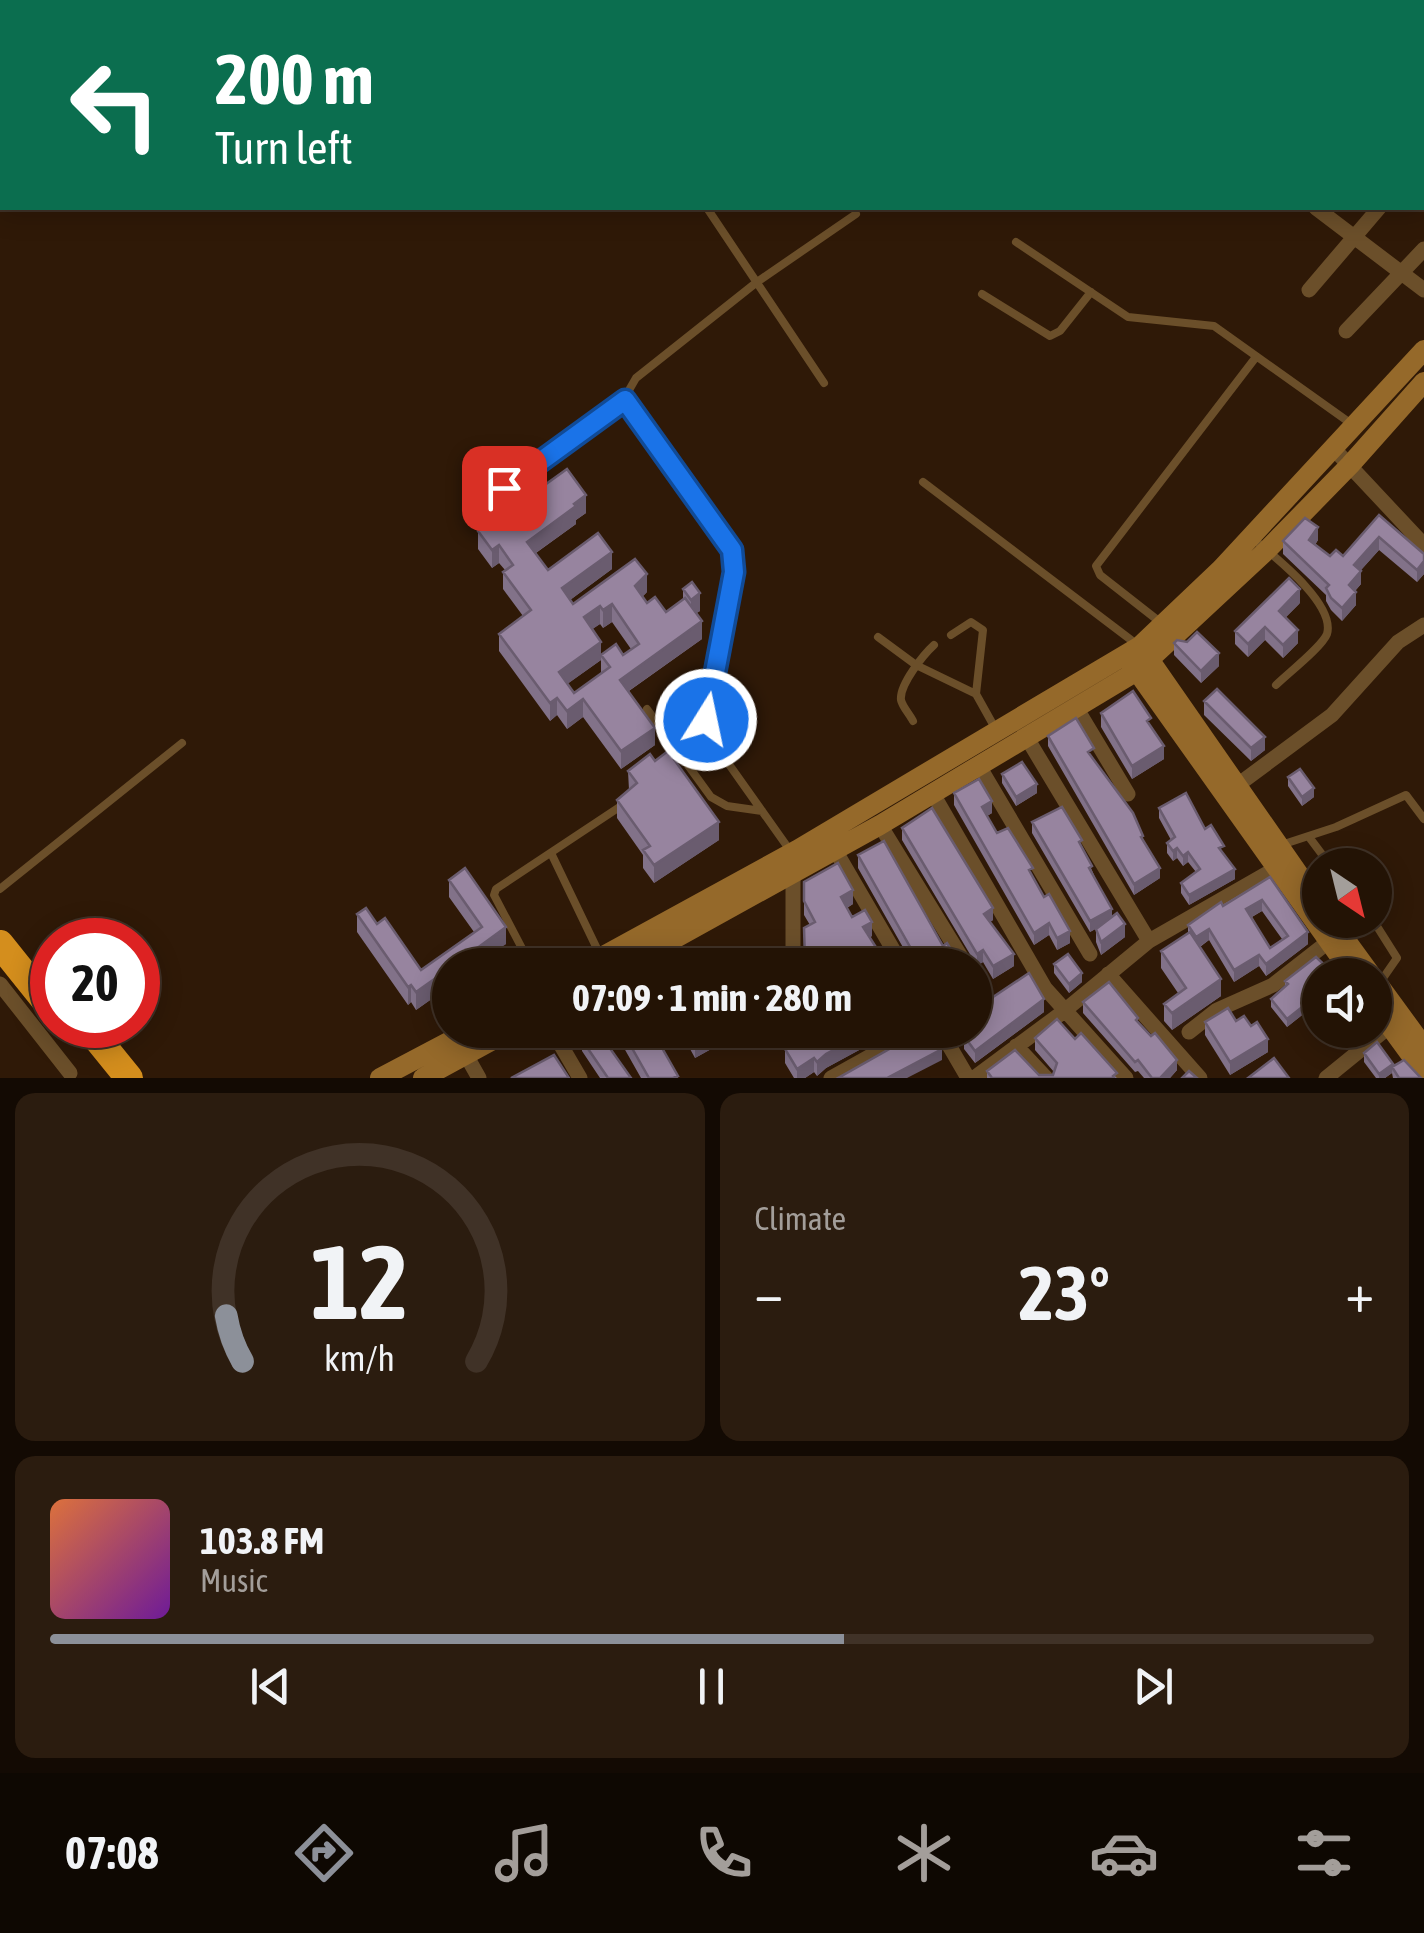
<!DOCTYPE html>
<html lang="en">
<head>
<meta charset="utf-8">
<style>
	:root { --surface:#231305; --page:#2b1c0f; --text:#f1f3f6; --muted:#a39e9a; --line:#403227; --accent:#8c9099 }
	body { margin:0; font-family:"Asap Condensed",sans-serif; background:var(--page); color:var(--text); height:100vh; display:flex; flex-direction:column; font-size:38px; white-space:nowrap }
	* { box-sizing:border-box; margin:0 }
	p { font-size:32px; color:var(--muted) }
	.icon { flex:none; width:55px; height:55px; fill:none; stroke:currentColor; stroke-width:2; stroke-linecap:round; stroke-linejoin:round }
	.map { position:relative; height:1078px; overflow:hidden }
	.drawer { display:flex; flex-direction:column; gap:15px; padding:15px; background:#130a03; flex:1 }
	.drawer>* { flex:none }
	.banner { position:absolute; left:0px; top:0px; width:1425px; height:210px; box-shadow:0 5px 25px #0003,0 0 0 2px var(--line); background:#0b6e4f; color:#fff; overflow:hidden }
	.needle { width:65px; rotate:145deg }
	.controls { position:absolute; left:1302px; top:848px; display:grid; gap:20px }
	.controls a { display:grid; place-items:center; width:90px; height:90px; border-radius:50%; background:var(--surface); box-shadow:0 5px 25px #0003,0 0 0 2px var(--line); font-size:50px }
	.speed { position:absolute; left:30px; top:918px; display:flex; gap:20px; font-size:50px; font-weight:700; text-align:center }
	.speed>* { display:grid; place-content:center; width:130px; height:130px; border-radius:50%; background:var(--surface); box-shadow:0 5px 25px #0003,0 0 0 2px var(--line); line-height:1 }
	.speed .limit { border:15px solid #d22; background:#fff; color:#111 }
	.pin { position:absolute; display:grid; place-items:center; width:85px; height:85px; color:#fff; margin:-42px; border-radius:20px; box-shadow:0 5px 15px #0006 }
	.me { position:absolute; width:110px; margin:-55px; rotate:10deg; stroke-linejoin:round; filter:drop-shadow(0 0 8px #0008) }
	.turn { display:flex; align-items:center; gap:35px; height:210px; padding:0 50px; font-size:45px }
	.turn .icon { width:130px; height:130px; stroke-width:2.5 }
	.turn b { display:block; font-size:70px; line-height:85px }
	.big { font-size:75px; font-weight:700; line-height:1.1 }
	.drawer .widget { flex:1; display:flex; flex-direction:column; justify-content:center; gap:15px; min-width:0; padding:0 35px; border-radius:20px; background:var(--page) }
	.drawer .dial { align-items:center; gap:0 }
	.dial svg { height:260px; overflow:visible; fill:none; stroke:var(--line); stroke-width:7; stroke-linecap:round; text-anchor:middle }
	.dial text { fill:var(--text); stroke:none }
	.song { display:flex; align-items:center; gap:30px }
	.cover { width:120px; height:120px; border-radius:15px; background:linear-gradient(135deg,hsl(20 70% 55%),hsl(280 70% 35%)) }
	.played { height:10px; border-radius:5px; background:linear-gradient(90deg,var(--accent) 60%,var(--line) 60%) }
	.keys { display:flex; justify-content:space-around; direction:ltr }
	.heat { display:flex; justify-content:space-between; align-items:center; font-size:55px; direction:ltr }
	.drawer .tiles { flex:1; display:grid; gap:15px; grid-template-columns:1fr 1fr }
	.widget:last-child { grid-column:span 2 }
	.trip { position:absolute; left:432px; top:948px; width:560px; height:100px; border-radius:50px; background:var(--surface); box-shadow:0 5px 25px #0003,0 0 0 2px var(--line); font-weight:700; line-height:100px; text-align:center }
	.menu { display:flex; height:160px; justify-content:space-around; align-items:center; background:#0e0802; color:var(--muted) }
	.menu .icon { width:70px; height:70px }
	.menu .active { color:var(--accent) }
	.menu b { font-size:45px; color:var(--text) }
	.map>svg:first-child { display:block }
	.lines { fill:none; stroke-linecap:round; stroke-linejoin:round }
	.lane { stroke:#6b4f2a; stroke-width:8 }
	.street { stroke:#6b4f2a; stroke-width:15 }
	.secondary { stroke:#95692a; stroke-width:20 }
	.highway { stroke:#d48e1d; stroke-width:28 }
	.wall { fill:#827289; fill-rule:evenodd }
	.shaded-wall { fill:#6a5c6f }
	.building { fill:#97849f; stroke:#6a5c6f; stroke-width:2.5; fill-rule:evenodd }
	.route-casing { stroke:#114b97; stroke-width:25 }
	.route { stroke:#1a73e8; stroke-width:18 }
</style>
</head>
<body>
<div class="map">
<svg width="1424" height="1078" viewBox="0 0 1424 1078">
	<rect width="100%" height="100%" fill="#2f1907"/>
	<g class="lines">
		<!-- lane -->
		<path class="lane" d="M569,0l1,2
			M797,0l1,2
			M1215,0l5,2
			M663,2l4,-2
			M1081,2l1,-2
			M707,208l117,175
			M1016,242l112,75 86,9 139,99
			M982,294l68,42 10,-5 31,-39
			M625,400l106,150 4,21c-8,39 -36,135 -24,168l78,110
			M923,482l216,164
			M475,509l146,-105 15,-26 121,-96 99,-68
			M1251,537c20,17 85,66 76,97 -5,13 -40,40 -51,51
			M1160,622l-60,-47 -4,-9 160,-209
			M951,635l20,-13 12,8 -7,64 19,34
			M878,637l38,28 60,29
			M647,709l64,88 16,9 35,5
			M913,721c-3,-6 -11,-15 -12,-21 -2,-15 23,-46 33,-55
			M1309,837l21,28
			M1281,845l55,-18 70,-32 18,24
			M551,853l50,104
			M0,889l182,-146
			M1373,920l24,38 -16,23
			M520,965l6,-9 -32,-61 2,-6 125,-83
			M442,1015l8,-6"/>
		<!-- street -->
		<path class="street" d="M1353,0l3,2
			M1422,29l2,-2
			M1422,61l2,2
			M1316,208l108,82
			M1309,290l70,-82
			M1346,331l78,-82
			M1334,449l90,96
			M1077,709l51,85
			M1027,738l122,203
			M979,766l111,188
			M1235,787l97,-72 66,-73 26,-17
			M933,794l112,194 81,90
			M880,825l86,140
			M835,850l67,115
			M793,965v-98
			M1108,974l92,104
			M0,984l70,89
			M552,1030l28,48
			M940,1030l28,48
			M1189,1032l28,-22 56,-25 55,-43
			M1016,1046l30,32
			M466,1055l13,23
			M831,1078l86,-48
			M974,1078l89,-66 86,-71 133,-76
			M1326,1078l64,-52"/>
		<!-- secondary -->
		<path class="secondary" d="M1144,652l176,253
			M1131,663l222,312
			M1331,920l40,55
			M587,965l210,-115 343,-204 81,-77 203,-219
			M627,965l253,-140 257,-154 130,-121 83,-85 74,-83
			M1375,980l49,67
			M1375,1006l49,67
			M380,1078l91,-48
			M423,1078l88,-48"/>
		<!-- highway -->
		<path class="highway" d="M0,944l52,65
			M86,1025l43,53"/>
	</g>
	<!-- wall -->
	<path class="wall" d="M487,501l99,12 -10,7v4l-40,29 12,17 64,-1 -42,31 3,4 74,-12 -5,5 5,6 19,9 17,-13v-10l17,22 -4,2 6,26 -73,52 26,54 -34,24 -38,-52 -16,12 -10,-14 -7,6 -51,-70v-17l24,-18 -20,-27v-17l2,-2 -6,-7 -7,5 -14,-19v-18l12,-8 -3,-4zM612,622l19,27 -8,6h-22l-9,-26 8,-5 3,4zM601,660v13l-27,20 -7,-9z
		M1379,515l45,39v20l-7,8 -38,-32 -19,21 1,13 -6,7 1,14 -14,16 -11,-11 -5,-9v-6l-43,-41v-13l35,-1 -3,5 15,11h13z
		M1300,603l-14,14 12,26 -15,15 -18,-18 -17,17 -13,-13v-13z
		M1174,643l45,23 -18,17 -27,-28z
		M1204,701l61,49 -14,11 -47,-46z
		M1101,713l50,14 13,32 -32,20 -31,-52z
		M1048,736l46,23 49,82 17,37 -26,17 -86,-149z
		M628,771l91,69 -65,43 -11,-15v-13l-26,-37v-18l12,-10z
		M1002,774l35,19 -21,13 -14,-23z
		M1288,777l26,20 -12,9 -14,-20z
		M954,793l38,20 -5,3 10,17 36,45 37,65 -13,7 -8,-15 -15,10 -80,-140z
		M1159,808l46,21 19,25 11,25 -46,26 -8,-12v-10l15,-11 -8,-10 -5,4 -6,-8 -4,3 -6,-8v-10l4,-3 -12,-22z
		M1032,822l50,25 30,70 13,20 -24,18 -5,-13v-13l1,-1 -7,4 -58,-99z
		M902,828l91,92 -3,2 24,44 -21,13 -10,-17 -6,4 -75,-126z
		M858,855l85,91 23,19h-53l-55,-97z
		M1270,877l38,67 -42,32 -7,-10 -25,16 -25,-42 -9,7 21,49 -49,34 -8,-9v-17l14,-11 -17,-25v-17l27,-18v-8zM1262,911l20,28 -12,9 -18,-31z
		M449,880l57,64 -56,21v21l-34,24 -5,-8 -3,3 -51,-73v-18l64,56 53,-38 -25,-35z
		M804,882l49,22 -6,4 5,9 20,19 -2,1 16,28 -82,-5 6,-35 -6,-10z
		M1054,964l28,18 -13,11 -15,-20z
		M1320,975v46l-9,-13 -24,19 -16,-20v-8l14,-12v-6z
		M990,999l54,13 -69,51 -11,-14v-12l-5,-7h16z
		M1083,1002l55,20 39,48 -7,8h-26l-6,-7 -3,1 -52,-59z
		M1236,1021l32,31 -38,23 -25,-40v-13z
		M631,1030h154l-24,13 -4,-7 -21,11 -5,-9 -36,20 -11,-20 -21,12 15,28h-37l-17,-30v-14z
		M798,1030h98l-70,38 -9,8 -3,-4 -9,6h-11l-9,-15v-14l17,-12z
		M1035,1038l40,1 42,39h-130v-7l66,4 1,-3 -19,-22z
		M582,1040l49,38h-31l-18,-27z
		M1364,1053l29,13 28,12h-28l-1,-5 -7,5h-9l-12,-16z"/>
	<!-- shaded-wall -->
	<path class="shaded-wall" d="M586,495v18l-10,7v4l-49,35v-17z
		M1318,527v13l-9,13v-13z
		M1379,537v13l-25,28v-13z
		M499,545v18l-7,5v-18z
		M612,552v17l-50,37v-18z
		M1424,561v13l-7,8v-12z
		M1361,571v13l-12,14v-13z
		M647,574v18l-12,12v-18z
		M1300,589v14l-21,21v-13z
		M1356,592v13l-14,16v-13z
		M700,593v18l-9,6v-17z
		M612,604v18l-9,6v-18z
		M600,606v18l-16,11v-18z
		M702,621v18l-82,58v-17z
		M1265,627v13l-17,17v-13z
		M1298,630v13l-15,15v-13z
		M601,642v18l-42,30v-18z
		M1219,653v13l-18,17v-12z
		M557,698v17l-7,6v-18z
		M583,699v18l-16,12v-18z
		M655,728v17l-34,24v-18z
		M1265,737v13l-14,11v-13z
		M1164,746v13l-32,20v-13z
		M1037,784v9l-21,13v-9z
		M1314,788v9l-12,9v-9z
		M992,801v12l-10,6v-12z
		M719,822v18l-65,43v-18z
		M1177,848v10l-4,3v-10z
		M1188,852v10l-5,4v-10z
		M1160,868v10l-26,17v-11z
		M1235,869v10l-46,26v-10z
		M853,890v14l-12,7v-14z
		M1262,900v11l-16,9v-11z
		M993,908v12l-9,6v-12z
		M1112,909v11l-22,12v-11z
		M872,922v14l-9,4v-13z
		M1049,923v12l-15,10v-12z
		M1125,924v13l-24,18v-13z
		M506,927v17l-28,21h-24z
		M1209,929v11l-13,9v-12z
		M1070,931v12l-13,7v-12z
		M1308,932v12l-42,32v-12z
		M983,950v12l-6,4v-12z
		M1014,954v12l-21,13v-13z
		M1259,955v11l-25,16v-12z
		M450,968v18l-34,24v-18z
		M1082,973v9l-13,11v-9z
		M1221,979v17l-49,34v-17z
		M411,985v17l-3,3v-18z
		M1044,999v13l-69,51v-12z
		M1311,1000v8l-24,19v-8z
		M674,1030h10v8l-27,15v-14z
		M720,1030h11v8l-36,20v-14z
		M742,1030h15v6l-21,11v-13z
		M761,1030h24l-24,13z
		M870,1030h26l-70,38 -9,8v-14l9,-8z
		M1332,1030h10l-10,7z
		M1268,1039v13l-38,23v-13z
		M942,1049v11l-35,18h-20z
		M814,1058v14l-9,6h-8v-9z
		M1177,1060v10l-7,8h-10z
		M1393,1064l-1,9 -7,5h-6v-4z"/>
	<!-- building -->
	<path class="building" d="M567,469l19,26 -12,9 2,2 -49,36 21,28 50,-37 14,19 -50,36 11,16 62,-45 12,15 -12,12 12,17 8,-6 11,15 19,-14 17,23 -82,59 35,48 -34,23 -38,-52 -16,12 -10,-13 -7,5 -51,-69 32,-24 -28,-38 10,-7 -14,-20 -7,5 -14,-19 20,-14 -11,-16 21,-16 13,17zM612,604l27,40 -16,11 -7,-11 -15,11 9,12 -36,26 -15,-21 42,-30 -17,-25 16,-11 3,4z
		M1379,515l45,39v7l-7,9 -38,-33 -25,28 7,6 -12,14 7,7 -14,16 -11,-10 -5,-10 3,-3 -46,-44 22,-23 13,9 -9,13 21,16 6,-6 7,6z
		M1289,578l11,11 -21,22 19,19 -15,15 -18,-18 -17,17 -13,-13z
		M692,582l8,11 -9,7 -8,-11z
		M1197,632l22,21 -18,18 -27,-28 3,-3 10,2z
		M1217,689l48,48 -14,11 -47,-47z
		M1133,691l18,27 -4,3 17,25 -32,20 -31,-53z
		M1076,718l18,30 -6,4 45,61 10,23 -2,1 19,31 -26,16 -86,-148z
		M668,751l51,71 -65,43 -11,-15 7,-4 -33,-46 20,-17 -9,-12 22,-17 5,7z
		M1022,762l15,22 -21,13 -14,-23z
		M1300,769l14,19 -12,9 -14,-20z
		M979,779l13,22 -10,6 15,26 11,-5 25,40 -4,2 15,27 5,-3 21,37 -13,7 -8,-15 -15,10 -80,-140z
		M1186,793l19,36 6,-4 13,21 -5,2 16,21 -46,26 -8,-12 19,-14 -12,-17 -5,4 -6,-8 -4,3 -6,-8 8,-6 -16,-29z
		M1062,807l20,33 -3,2 13,24 -3,2 23,41 -22,12 -58,-99z
		M932,808l61,100 -9,6 30,40 -21,12 -10,-16 -6,4 -75,-126z
		M884,841l59,105 4,-3 10,16 9,6h-44l-9,-13 -55,-97z
		M838,863l15,27 -12,7 11,20 13,-7 7,12 -9,5 23,36 -3,2h-89l11,-5 -1,-32 11,-6 -11,-21v-19z
		M465,868l41,59 -52,38h-4v3l-34,24 -5,-7 -3,2 -51,-73 9,-6 11,16 8,-6 36,52 61,-43 -33,-47z
		M1270,877l38,55 -42,32 -7,-9 -25,15 -25,-41 -13,8 -8,-12 33,-23 2,4zM1262,900l26,36 -18,12 -24,-39z
		M1117,913l8,11 -24,18 -5,-13z
		M1190,932l31,47 -49,34 -8,-9 22,-16 -25,-37z
		M1068,954l14,19 -13,11 -15,-20z
		M1316,957l19,18h-15v37l-9,-12 -24,19 -16,-20 17,-15 -3,-3z
		M748,959l3,6h-13z
		M1029,973l15,26 -69,52 -11,-15 6,-4 -2,-2h7v-53l15,22z
		M1109,982l29,36 -2,2 15,16 4,-3 22,27 -17,18h-8l-14,-18 -3,2 -52,-60z
		M1228,1008l8,13 8,-5 7,10 6,-4 11,17 -38,23 -25,-40z
		M1057,1019l18,20 6,-6 36,40 -4,3 1,2h-122l-5,-7 28,-21 24,25h14l4,-12 -22,-25z
		M596,1030h1l34,48h-23l-26,-38z
		M631,1030h43l-17,9 21,37 -5,2h-24l-25,-44z
		M688,1030h32l-25,14z
		M807,1030h63l-44,24 -9,8 -3,-4 -17,11 -12,-20 24,-16z
		M923,1030h10l9,19 -55,29h-49z
		M1377,1042l16,22 -14,10 -15,-21z
		M554,1055l15,23h-58z
		M1274,1058l15,20h-41z
		M1404,1060l17,18h-22l-7,-11z
		M1189,1071l8,7h-15z"/>
	<g class="lines">
		<!-- route casing -->
		<g class="route-casing">
			<path id="route" d="M504,488l121,-88 107,150 2,22 -28,148"/>
		</g>
		<!-- route -->
		<use href="#route" class="route"/>
	</g>
</svg>
<div class="controls">
<a><svg class="needle" viewBox="-14 -14 28 28"><path d="M0-13l5 13h-10z" fill="#e53935"/><path d="M0 13l5-13h-10z" fill="#a39e9a"/></svg></a>
<a><svg class="icon" aria-label="sound" viewBox="0 0 24 24"><path d="M4 9h4l5-4v14l-5-4H4zM17 9q2 3 0 6"/></svg></a>
</div>
<div class="speed"><div class="limit">20</div></div>
<div class="pin" style="left:504px;top:488px;background:#d93025"><svg class="icon" aria-label="arrive" viewBox="0 0 24 24"><path d="M6 21V4h12l-3 4 3 4H6"/></svg></div>
<svg class="me" style="left:706px;top:720px" viewBox="-20 -20 40 40"><circle r="17" fill="#1a73e8" stroke="#fff" stroke-width="3"/><path d="M0-11L8 9 0 5-8 9z" fill="#fff"/></svg>
<div class="trip">07:09 · 1 min · 280 m</div>
<div class="banner">
<div class="turn"><svg class="icon" aria-label="left" viewBox="0 0 24 24"><path d="M17 20v-9H6M10 6l-5 5 5 5"/></svg><div><b>200 m</b>Turn left</div></div>
</div>
</div>
<section class="drawer">
<div class="tiles">
<div class="widget dial"><svg viewBox="0 0 100 80">
<path d="M14 69A42 42 0 1 1 86 69"/>
<path d="M14 69A42 42 0 0 1 9 55" stroke="#8c9099"/>
<text x="50" y="56" font-size="32" font-weight="700">12</text>
<text x="50" y="72" font-size="11">km/h</text>
</svg></div>
<div class="widget"><p>Climate</p>
<div class="heat"><a>−</a><b class="big">23°</b><a>+</a></div>
</div>
<div class="widget">
<div class="song"><i class="cover"></i><div><b>103.8 FM</b><p>Music</p></div></div>
<div class="played"></div>
<div class="keys"><svg class="icon" aria-label="previous" viewBox="0 0 24 24"><path d="M18 5L8 12l10 7zM5 5v14"/></svg><svg class="icon" aria-label="pause" viewBox="0 0 24 24"><path d="M8 5v14M16 5v14"/></svg><svg class="icon" aria-label="next" viewBox="0 0 24 24"><path d="M6 5l10 7-10 7zM19 5v14"/></svg></div>
</div>
</div>
</section>
<nav class="menu">
<b>07:08</b>
<svg class="icon active" aria-label="directions" viewBox="0 0 24 24"><path d="M12 3l9 9-9 9-9-9zM9 14v-3h6M13 9l2 2-2 2"/></svg>
<svg class="icon" aria-label="music" viewBox="0 0 24 24"><path d="M9 18V5l10-2v13"/><circle cx="6" cy="18" r="3"/><circle cx="16" cy="16" r="3"/></svg>
<svg class="icon" aria-label="phone" viewBox="0 0 24 24"><path d="M5 4h4l2 5-3 2q2 4 5 5l2-3 5 2v4C11 20 4 13 5 4z"/></svg>
<svg class="icon" aria-label="climate" viewBox="0 0 24 24"><path d="M12 3v18M4 7l16 10M4 17L20 7"/></svg>
<svg class="icon" aria-label="car" viewBox="0 0 24 24"><path d="M5 17H2v-5l4-1 3-4h7l3 4 3 1v5h-3M9 17h6M6 11h13"/><circle cx="7" cy="17" r="2"/><circle cx="17" cy="17" r="2"/></svg>
<svg class="icon" aria-label="filters" viewBox="0 0 24 24"><path d="M4 7h16M4 17h16"/><circle cx="9" cy="7" r="2"/><circle cx="15" cy="17" r="2"/></svg>
</nav>
</body>
</html>
